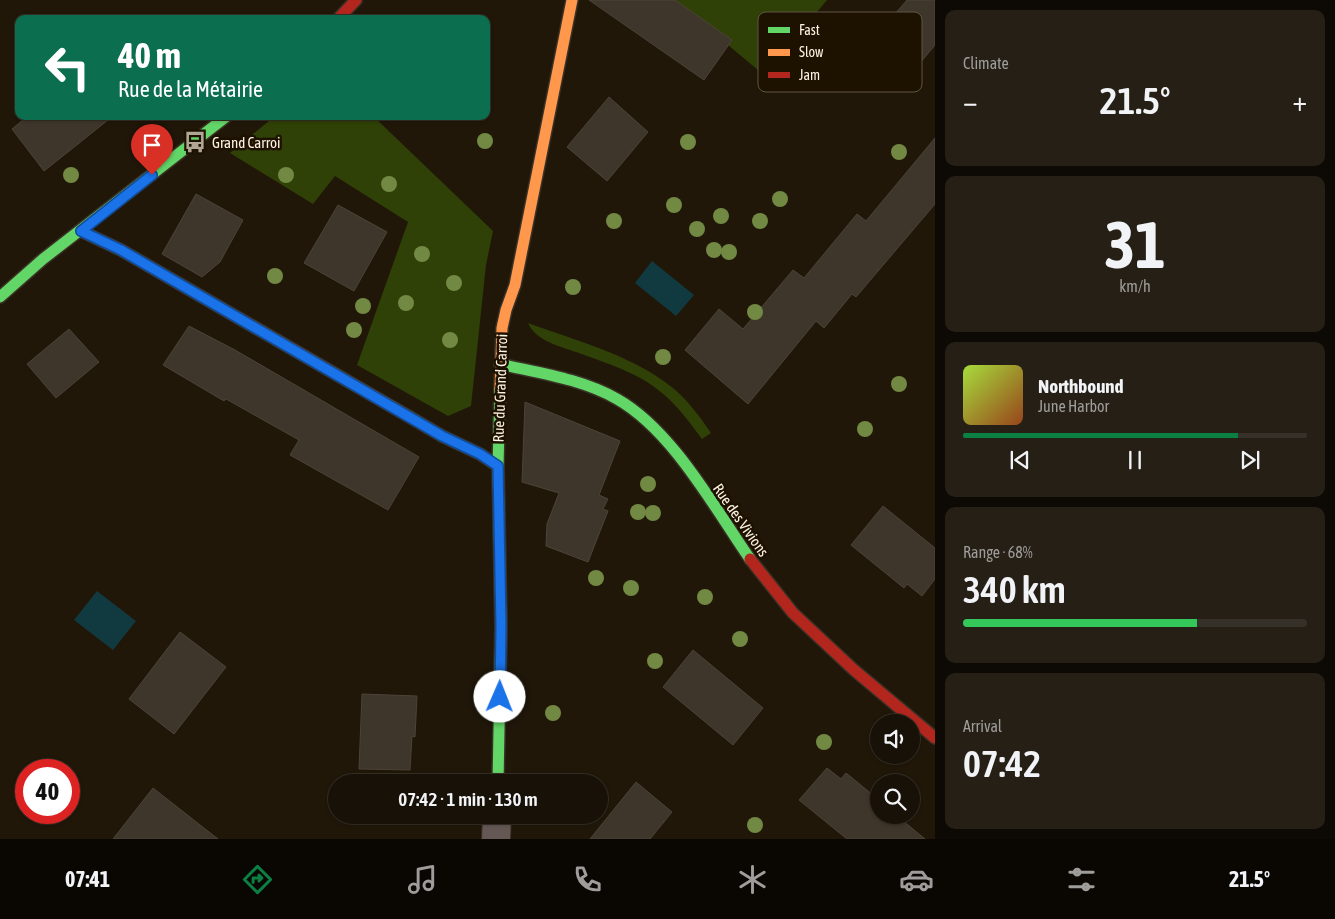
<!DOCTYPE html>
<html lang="en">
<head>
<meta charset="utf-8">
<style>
	:root { --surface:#181107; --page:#251f15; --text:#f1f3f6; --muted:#9f9d9b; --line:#363128; --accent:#0b8043 }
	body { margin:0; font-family:"Asap Condensed",sans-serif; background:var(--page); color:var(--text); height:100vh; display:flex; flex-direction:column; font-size:19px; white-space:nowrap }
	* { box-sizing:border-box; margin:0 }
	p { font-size:16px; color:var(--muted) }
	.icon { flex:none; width:28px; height:28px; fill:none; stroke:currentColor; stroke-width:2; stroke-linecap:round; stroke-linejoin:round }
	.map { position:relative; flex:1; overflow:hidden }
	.sheet { display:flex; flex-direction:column; gap:10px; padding:10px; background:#0d0904; width:400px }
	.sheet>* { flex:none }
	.guide { position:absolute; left:15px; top:15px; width:475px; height:105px; border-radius:10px; box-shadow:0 1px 4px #0004,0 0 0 1px var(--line); background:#0b6e4f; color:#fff; overflow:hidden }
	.fabs { position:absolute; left:870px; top:714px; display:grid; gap:10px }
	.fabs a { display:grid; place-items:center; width:50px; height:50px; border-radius:50%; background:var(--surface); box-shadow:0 1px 4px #0004,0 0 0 1px var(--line); font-size:25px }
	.speed { position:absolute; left:15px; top:759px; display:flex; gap:10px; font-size:25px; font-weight:700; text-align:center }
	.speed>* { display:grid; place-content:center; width:65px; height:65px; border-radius:50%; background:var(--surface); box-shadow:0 1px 4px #0004,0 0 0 1px var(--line); line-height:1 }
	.speed .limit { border:8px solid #d22; background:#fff; color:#111 }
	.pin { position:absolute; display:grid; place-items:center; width:42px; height:42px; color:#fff; margin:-51px -21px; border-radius:50% 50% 50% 0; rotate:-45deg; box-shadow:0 0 5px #0007 }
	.pin .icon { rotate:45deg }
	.me { position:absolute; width:55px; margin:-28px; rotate:1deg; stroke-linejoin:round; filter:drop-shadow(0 0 4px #0008) }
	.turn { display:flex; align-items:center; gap:18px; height:105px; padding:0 20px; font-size:22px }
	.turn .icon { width:65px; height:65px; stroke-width:2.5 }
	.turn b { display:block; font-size:35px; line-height:42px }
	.big { font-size:38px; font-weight:600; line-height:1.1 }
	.sheet .widget { flex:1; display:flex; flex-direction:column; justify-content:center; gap:8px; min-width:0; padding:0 18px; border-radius:10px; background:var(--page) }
	.sheet .dial { align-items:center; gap:0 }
	.dial b { font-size:65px; line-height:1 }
	.song { display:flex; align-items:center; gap:15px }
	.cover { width:60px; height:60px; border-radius:8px; background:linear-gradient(135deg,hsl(80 70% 55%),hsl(20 70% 35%)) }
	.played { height:5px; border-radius:2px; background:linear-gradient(90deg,var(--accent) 80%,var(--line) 80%) }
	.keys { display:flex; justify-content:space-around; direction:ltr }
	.heat { display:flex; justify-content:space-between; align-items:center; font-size:28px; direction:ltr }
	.charge { height:8px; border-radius:4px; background:linear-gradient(90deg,#34c759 68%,var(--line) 0) }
	.trip { position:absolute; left:328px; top:774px; width:280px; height:50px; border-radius:25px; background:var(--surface); box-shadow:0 1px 4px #0004,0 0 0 1px var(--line); font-weight:600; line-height:50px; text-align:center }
	.menu { display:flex; height:80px; justify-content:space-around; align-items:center; background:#0a0703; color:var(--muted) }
	.menu .icon { width:35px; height:35px }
	.menu .on { color:var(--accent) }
	.menu b { font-size:22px; color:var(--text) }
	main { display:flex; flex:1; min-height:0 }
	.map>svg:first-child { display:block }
	.green { fill:#2f4106 }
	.water { fill:#113a40 }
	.building { fill:#3e362a; stroke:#4c4438 }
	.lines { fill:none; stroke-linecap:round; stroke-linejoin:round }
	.street-casing { stroke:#393125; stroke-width:30 }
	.fast-casing { stroke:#393125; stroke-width:14 }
	.slow-casing { stroke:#393125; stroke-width:14 }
	.jam-casing { stroke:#393125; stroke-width:14 }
	.street { stroke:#655854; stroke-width:28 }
	.fast { stroke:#63d668; stroke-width:11 }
	.slow { stroke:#ff974d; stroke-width:11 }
	.jam { stroke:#b3261e; stroke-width:11 }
	.tree { fill:#728943 }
	.route-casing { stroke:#114b97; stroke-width:12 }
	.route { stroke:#1a73e8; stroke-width:9 }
	.labels { text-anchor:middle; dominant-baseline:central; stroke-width:5; stroke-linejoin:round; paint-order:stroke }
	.poi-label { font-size:15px; fill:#fdf3e2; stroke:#1d1100; text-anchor:start }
	.street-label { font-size:15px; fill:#fdf3e2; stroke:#1d1100 }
	.key { fill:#1d1100; stroke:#605544; stroke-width:1 }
	.key-label { font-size:14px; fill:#fdf3e2 }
</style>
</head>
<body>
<main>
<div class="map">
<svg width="935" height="839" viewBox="0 0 935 839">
	<rect width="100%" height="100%" fill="#201709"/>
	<!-- green -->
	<path class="green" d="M675,0h152l-63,75 -36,-30 3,-5z
		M275,116h98l120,115 -7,34 -15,141 -23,10 -91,-51 51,-143 -73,-46 -22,28 -83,-51z
		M528,323c46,17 97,30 137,59 19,13 33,32 46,51l-9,6c-12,-16 -24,-33 -40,-46 -24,-21 -57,-30 -86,-41 -17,-6 -40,-11 -48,-29z"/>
	<!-- water -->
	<path class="water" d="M652,261l42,34 -18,21 -41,-33z
		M97,591l39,30 -23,29 -39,-30z"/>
	<!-- building -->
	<path class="building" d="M589,0h86l57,40 -28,40z
		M907,0h28v45l-20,24 -39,-33z
		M609,97l39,35 -41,49 -40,-34z
		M28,116h85l-69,55 -32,-42z
		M935,138v66l-79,93 -4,-3 -28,34 -8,-7 -68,83 -63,-54 34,-41 24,20 50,-59 11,8 53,-64 9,7z
		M196,194l47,26 -23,42 -18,15 -40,-23z
		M338,205l49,27 -33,59 -50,-28z
		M189,326l46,24 184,107 -31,53 -98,-55 9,-15 -73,-41 -2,2 -61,-36z
		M69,329l30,33 -43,36 -29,-34z
		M525,402l95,39 -21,54 9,4 -5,10 5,2 -20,51 -42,-16 1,-22 12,-31 -37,-11z
		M883,506l52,42v31l-13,17 -15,-12 -3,4 -53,-43z
		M180,632l46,35 -52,67 -45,-35z
		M693,650l70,58 -30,37 -70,-58z
		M362,694l55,2 -2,41 -3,-1 -2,34 -51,-1z
		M827,768l14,11 5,-6 33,27v15h17l29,24h-78l-48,-39z
		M636,782l36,30 -22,27h-60z
		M153,788l65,51h-105z"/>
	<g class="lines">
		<!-- street casing -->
		<g class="street-casing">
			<path id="street" d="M496,839l1,-24"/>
		</g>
		<!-- fast casing -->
		<g class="fast-casing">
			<path id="fast" d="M0,297l43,-38 184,-143
				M500,364c39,9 82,15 117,35 55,31 97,108 133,160
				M408,416l34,20 38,18 18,12
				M498,782l3,-156 -3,-160 2,-77"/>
		</g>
		<!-- slow casing -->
		<g class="slow-casing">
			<path id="slow" d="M81,231l40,19 287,166
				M500,389l2,-61 4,-18 9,-25 57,-285"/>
		</g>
		<!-- jam casing -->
		<g class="jam-casing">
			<path id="jam" d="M338,19l18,-19
				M750,559l43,54 61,57 81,68"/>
		</g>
		<!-- street -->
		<use href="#street" class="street"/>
		<!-- fast -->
		<use href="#fast" class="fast"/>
		<!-- slow -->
		<use href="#slow" class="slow"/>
		<!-- jam -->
		<use href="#jam" class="jam"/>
	</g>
	<!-- trees -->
	<g class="tree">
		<circle cx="485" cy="141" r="8"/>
		<circle cx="688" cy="142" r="8"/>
		<circle cx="899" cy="152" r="8"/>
		<circle cx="71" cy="175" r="8"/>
		<circle cx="286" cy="175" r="8"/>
		<circle cx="389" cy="184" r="8"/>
		<circle cx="780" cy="199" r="8"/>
		<circle cx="674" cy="205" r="8"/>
		<circle cx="721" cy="216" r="8"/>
		<circle cx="614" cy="221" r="8"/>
		<circle cx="760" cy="221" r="8"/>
		<circle cx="697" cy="229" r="8"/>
		<circle cx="714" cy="250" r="8"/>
		<circle cx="729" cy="252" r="8"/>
		<circle cx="422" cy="254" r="8"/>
		<circle cx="275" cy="276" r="8"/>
		<circle cx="454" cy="283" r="8"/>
		<circle cx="573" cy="287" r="8"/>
		<circle cx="406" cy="303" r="8"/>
		<circle cx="363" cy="306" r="8"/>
		<circle cx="755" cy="312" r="8"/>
		<circle cx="354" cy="330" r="8"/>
		<circle cx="450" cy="340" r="8"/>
		<circle cx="663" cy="357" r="8"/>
		<circle cx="899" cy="384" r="8"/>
		<circle cx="865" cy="429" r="8"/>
		<circle cx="648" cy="484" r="8"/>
		<circle cx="638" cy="512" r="8"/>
		<circle cx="653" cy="513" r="8"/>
		<circle cx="596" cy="578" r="8"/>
		<circle cx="631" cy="588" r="8"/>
		<circle cx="705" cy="597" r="8"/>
		<circle cx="740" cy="639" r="8"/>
		<circle cx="655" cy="661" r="8"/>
		<circle cx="553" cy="713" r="8"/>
		<circle cx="824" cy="742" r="8"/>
		<circle cx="755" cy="825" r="8"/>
	</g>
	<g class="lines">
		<!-- route casing -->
		<g class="route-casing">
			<path id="route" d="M152,175l-71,56 40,19 321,186 38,18 18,12 3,160 -1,71"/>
		</g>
		<!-- route -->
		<use href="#route" class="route"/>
	</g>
	<!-- icons -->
	<defs>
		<g id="bus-bare" transform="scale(1.725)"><path d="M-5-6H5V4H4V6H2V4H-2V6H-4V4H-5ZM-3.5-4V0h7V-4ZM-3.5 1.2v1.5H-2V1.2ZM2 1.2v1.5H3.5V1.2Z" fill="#b0a696" stroke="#1d1100" stroke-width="2.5" paint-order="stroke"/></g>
	</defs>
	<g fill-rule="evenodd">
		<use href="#bus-bare" x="195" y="142"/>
	</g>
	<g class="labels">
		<!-- poi labels -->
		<g class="poi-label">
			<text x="212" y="142">Grand Carroi</text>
		</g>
		<!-- street labels -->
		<g class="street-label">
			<text transform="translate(500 388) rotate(-88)">Rue du Grand Carroi</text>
			<text transform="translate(741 520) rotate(55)">Rue des Vivions</text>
		</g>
	</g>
	<!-- legend -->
	<rect x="758" y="12" width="164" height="80" rx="8" class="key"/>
	<rect x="768" y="27" width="22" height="6" fill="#63d668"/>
	<rect x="768" y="49" width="22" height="7" fill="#ff974d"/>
	<rect x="768" y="72" width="22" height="6" fill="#b3261e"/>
	<g class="key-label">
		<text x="799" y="35">Fast</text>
		<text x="799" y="57">Slow</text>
		<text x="799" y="80">Jam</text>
	</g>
</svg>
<div class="fabs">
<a><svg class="icon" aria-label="sound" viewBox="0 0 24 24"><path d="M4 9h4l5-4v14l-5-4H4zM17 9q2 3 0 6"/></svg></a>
<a><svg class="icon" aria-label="search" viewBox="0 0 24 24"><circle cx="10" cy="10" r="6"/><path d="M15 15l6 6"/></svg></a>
</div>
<div class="speed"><div class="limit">40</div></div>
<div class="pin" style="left:152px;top:175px;background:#d93025"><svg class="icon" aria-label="arrive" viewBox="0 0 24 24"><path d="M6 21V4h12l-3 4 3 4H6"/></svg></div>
<svg class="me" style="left:500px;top:697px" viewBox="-20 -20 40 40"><circle r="19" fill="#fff"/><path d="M0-13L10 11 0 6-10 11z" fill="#1a73e8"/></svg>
<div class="trip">07:42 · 1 min · 130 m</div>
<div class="guide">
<div class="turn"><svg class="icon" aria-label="left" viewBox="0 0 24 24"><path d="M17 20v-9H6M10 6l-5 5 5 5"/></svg><div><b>40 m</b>Rue de la Métairie</div></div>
</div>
</div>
<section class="sheet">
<div class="widget"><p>Climate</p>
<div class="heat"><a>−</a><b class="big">21.5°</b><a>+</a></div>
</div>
<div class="widget dial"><b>31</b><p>km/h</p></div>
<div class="widget">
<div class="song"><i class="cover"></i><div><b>Northbound</b><p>June Harbor</p></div></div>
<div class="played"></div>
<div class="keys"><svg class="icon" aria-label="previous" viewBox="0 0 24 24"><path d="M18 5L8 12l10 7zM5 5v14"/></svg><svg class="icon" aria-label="pause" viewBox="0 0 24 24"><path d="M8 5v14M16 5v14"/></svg><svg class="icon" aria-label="next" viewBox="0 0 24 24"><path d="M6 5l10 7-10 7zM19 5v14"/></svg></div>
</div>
<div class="widget"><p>Range · 68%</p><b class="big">340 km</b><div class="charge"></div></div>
<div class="widget"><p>Arrival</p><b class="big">07:42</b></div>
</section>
</main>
<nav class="menu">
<b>07:41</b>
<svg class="icon on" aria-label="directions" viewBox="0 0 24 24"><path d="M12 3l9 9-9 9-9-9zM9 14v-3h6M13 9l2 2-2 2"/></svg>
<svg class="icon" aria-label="music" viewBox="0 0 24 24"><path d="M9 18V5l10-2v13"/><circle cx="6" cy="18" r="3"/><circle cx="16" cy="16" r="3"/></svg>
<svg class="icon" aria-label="phone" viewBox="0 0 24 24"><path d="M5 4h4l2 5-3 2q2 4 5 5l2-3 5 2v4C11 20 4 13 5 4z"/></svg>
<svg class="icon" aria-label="climate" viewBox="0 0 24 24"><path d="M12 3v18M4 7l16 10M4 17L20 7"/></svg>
<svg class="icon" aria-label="car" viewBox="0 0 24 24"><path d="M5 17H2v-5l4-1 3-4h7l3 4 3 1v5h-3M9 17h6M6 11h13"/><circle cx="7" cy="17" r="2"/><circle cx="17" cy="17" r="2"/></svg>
<svg class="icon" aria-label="filters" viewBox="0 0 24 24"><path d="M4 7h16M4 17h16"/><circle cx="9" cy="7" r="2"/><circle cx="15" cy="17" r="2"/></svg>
<b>21.5°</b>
</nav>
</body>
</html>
